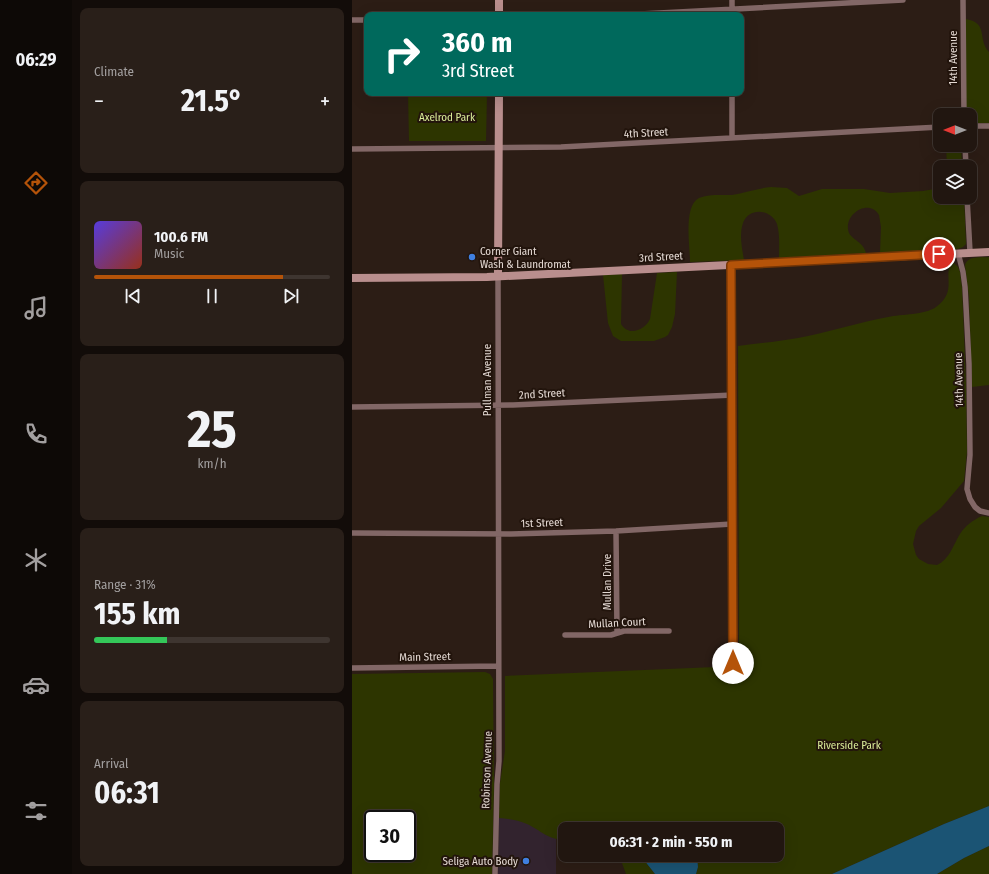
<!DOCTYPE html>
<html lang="en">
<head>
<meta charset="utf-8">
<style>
	:root { --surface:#211610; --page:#291f19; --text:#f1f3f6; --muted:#a29f9f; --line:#3e3530; --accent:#b45309 }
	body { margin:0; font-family:"Fira Sans Condensed",sans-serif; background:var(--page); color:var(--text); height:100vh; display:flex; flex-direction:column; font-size:15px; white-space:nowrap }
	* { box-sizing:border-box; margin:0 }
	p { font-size:13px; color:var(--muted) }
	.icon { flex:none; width:22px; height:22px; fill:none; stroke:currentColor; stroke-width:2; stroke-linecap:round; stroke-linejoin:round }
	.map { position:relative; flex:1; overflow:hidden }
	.details { display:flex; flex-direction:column; gap:8px; padding:8px; background:#120c09; width:280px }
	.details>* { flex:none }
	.top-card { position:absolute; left:12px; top:12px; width:380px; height:84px; border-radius:8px; box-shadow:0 4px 16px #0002,0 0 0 1px var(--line); background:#00695c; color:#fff; overflow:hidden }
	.needle { width:26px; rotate:270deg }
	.tools { position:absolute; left:581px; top:108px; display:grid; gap:8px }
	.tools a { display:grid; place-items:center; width:44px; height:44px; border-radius:8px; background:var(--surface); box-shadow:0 4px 16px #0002,0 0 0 1px var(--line); font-size:20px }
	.speed { position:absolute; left:12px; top:810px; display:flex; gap:8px; font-size:20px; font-weight:700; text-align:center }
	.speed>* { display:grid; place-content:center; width:52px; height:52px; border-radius:50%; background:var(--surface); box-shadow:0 4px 16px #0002,0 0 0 1px var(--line); line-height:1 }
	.speed .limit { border:2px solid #111; border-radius:6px; background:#fff; color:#111 }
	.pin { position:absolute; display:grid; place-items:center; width:34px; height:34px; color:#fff; margin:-17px; border:2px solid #fff; border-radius:50%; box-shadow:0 1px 4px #0007 }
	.me { position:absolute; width:44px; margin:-22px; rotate:0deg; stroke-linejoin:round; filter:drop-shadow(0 0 3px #0008) }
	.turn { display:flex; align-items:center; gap:14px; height:84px; padding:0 12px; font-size:18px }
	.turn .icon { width:52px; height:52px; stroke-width:2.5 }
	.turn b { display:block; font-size:28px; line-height:34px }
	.big { font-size:30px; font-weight:700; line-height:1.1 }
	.details .card { flex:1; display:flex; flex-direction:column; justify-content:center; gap:6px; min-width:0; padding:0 14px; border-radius:8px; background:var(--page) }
	.details .dial { align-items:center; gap:0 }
	.dial b { font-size:52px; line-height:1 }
	.song { display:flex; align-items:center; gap:12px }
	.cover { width:48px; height:48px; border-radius:6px; background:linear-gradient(135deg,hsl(250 70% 55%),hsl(10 70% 35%)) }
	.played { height:4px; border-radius:2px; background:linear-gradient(90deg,var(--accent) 80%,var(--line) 80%) }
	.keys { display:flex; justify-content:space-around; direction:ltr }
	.heat { display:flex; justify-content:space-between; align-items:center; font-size:22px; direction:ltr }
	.charge { height:6px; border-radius:3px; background:linear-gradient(90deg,#34c759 31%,var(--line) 0) }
	.trip { position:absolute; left:206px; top:822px; width:226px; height:40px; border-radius:8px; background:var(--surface); box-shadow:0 4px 16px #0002,0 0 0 1px var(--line); font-weight:700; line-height:40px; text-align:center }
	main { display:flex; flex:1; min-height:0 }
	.tab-bar { display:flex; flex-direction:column; width:72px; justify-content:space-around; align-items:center; background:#0d0906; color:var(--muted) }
	.tab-bar .icon { width:28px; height:28px }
	.tab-bar .active { color:var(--accent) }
	.tab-bar b { font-size:18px; color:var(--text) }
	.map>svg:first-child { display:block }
	.commercial { fill:#32232e }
	.green { fill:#2d3500; fill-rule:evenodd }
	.water { fill:#1b5474 }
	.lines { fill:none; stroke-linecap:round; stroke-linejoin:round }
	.street { stroke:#826766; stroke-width:5.5 }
	.secondary { stroke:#b98e8d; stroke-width:8 }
	.route-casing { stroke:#753606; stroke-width:10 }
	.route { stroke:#b45309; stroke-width:7 }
	.shop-dot { fill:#3f7fe0; stroke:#22140c; stroke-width:1.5 }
	.labels { text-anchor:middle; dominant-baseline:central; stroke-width:4; stroke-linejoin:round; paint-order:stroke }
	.street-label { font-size:11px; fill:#e4d9d3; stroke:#22140c }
	.park-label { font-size:11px; fill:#d9eb98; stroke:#22140c }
	.poi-label { font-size:11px; fill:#e4d9d3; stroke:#22140c; text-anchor:start }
</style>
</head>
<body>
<main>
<nav class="tab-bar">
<b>06:29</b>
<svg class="icon active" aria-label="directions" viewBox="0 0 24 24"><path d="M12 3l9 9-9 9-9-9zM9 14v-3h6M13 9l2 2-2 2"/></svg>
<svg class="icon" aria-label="music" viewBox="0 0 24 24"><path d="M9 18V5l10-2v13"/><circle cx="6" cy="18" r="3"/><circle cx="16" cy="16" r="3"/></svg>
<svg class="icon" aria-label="phone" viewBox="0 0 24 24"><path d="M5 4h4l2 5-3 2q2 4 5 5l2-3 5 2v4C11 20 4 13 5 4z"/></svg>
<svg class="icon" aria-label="climate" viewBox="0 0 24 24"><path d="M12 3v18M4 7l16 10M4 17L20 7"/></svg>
<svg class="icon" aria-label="car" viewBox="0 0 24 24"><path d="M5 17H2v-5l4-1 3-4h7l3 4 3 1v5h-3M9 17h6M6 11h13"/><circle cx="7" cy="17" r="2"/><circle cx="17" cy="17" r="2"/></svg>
<svg class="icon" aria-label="filters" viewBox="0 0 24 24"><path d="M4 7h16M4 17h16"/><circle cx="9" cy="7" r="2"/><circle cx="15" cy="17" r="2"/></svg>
</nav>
<section class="details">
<div class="card"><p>Climate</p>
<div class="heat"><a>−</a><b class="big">21.5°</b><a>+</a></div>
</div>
<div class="card">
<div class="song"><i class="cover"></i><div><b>100.6 FM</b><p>Music</p></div></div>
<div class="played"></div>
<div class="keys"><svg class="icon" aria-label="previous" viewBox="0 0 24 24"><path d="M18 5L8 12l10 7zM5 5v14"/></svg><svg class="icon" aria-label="pause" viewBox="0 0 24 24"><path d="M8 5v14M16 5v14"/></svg><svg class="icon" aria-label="next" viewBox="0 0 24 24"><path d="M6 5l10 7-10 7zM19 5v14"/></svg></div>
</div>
<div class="card dial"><b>25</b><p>km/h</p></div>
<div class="card"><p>Range · 31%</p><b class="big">155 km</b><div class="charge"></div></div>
<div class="card"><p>Arrival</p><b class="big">06:31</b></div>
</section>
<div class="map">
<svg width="637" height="874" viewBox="0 0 637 874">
	<rect width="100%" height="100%" fill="#2c1d15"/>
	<!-- commercial -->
	<path class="commercial" d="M147,809h57v65h-58z"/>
	<!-- green -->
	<path class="green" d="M614,19c23,4 11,20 23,33v71h-18l-1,-8h-4z
		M56,93h79l-1,48h-77z
		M594,145h15l1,22h-15z
		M419,187l16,1 12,8 23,-7h42l26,4 33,-2 17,-3v9h24l2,47 -3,3 -5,2 -78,4 1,-26 -2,-12c-9,-16 -33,-3 -31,14 1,11 15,11 18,24l-87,5c0,-11 1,-24 -2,-34 -6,-15 -28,-17 -34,-1 -4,12 -1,25 1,37l-54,2c0,-15 -7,-56 9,-64 9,-4 22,-3 33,-3 13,-2 26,-7 39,-8z
		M637,257v128l-17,2 -3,-90 -4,-32c3,-10 16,-7 24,-8z
		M601,262l5,5 2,5 2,16 4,97 1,66 -3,30 -23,27 -22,18 -3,5 -3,13 3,11 3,4 9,5 9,1c13,-6 16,-20 23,-31 5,-8 13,-14 22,-18l7,1v289l-45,18 -112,50h-136l2,-7 -1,-12h80v-26h-108c-11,-3 -23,-5 -33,0h-71v11c-19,-1 -23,-9 -38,-16 -9,-4 -19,-5 -28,-6l1,-35 5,-32v-75l234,-10 -1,-320c23,-3 47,-5 70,-10 27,-6 53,-14 80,-19 13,-3 37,-2 48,-10 23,-17 5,-33 17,-45z
		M325,272l-2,42 -3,13 -4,8 -3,2 -11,4h-33l-8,-5 -5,-13 -5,-48 19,-1 -1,50c8,13 24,6 29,-5l7,-46z
		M133,672l5,2 3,5 1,107 -2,88h-140v-200zM21,819h34v34h-34z
		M637,846v28h-52l27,-16z
		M267,855h21l15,19h-29z"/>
	<!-- water -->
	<path class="water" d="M637,806v40l-25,12 -27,16h-105l112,-50z
		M288,855h57l1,12 -2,7h-41z"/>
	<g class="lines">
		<!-- street -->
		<path class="street" d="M611,0l1,115
			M269,15l282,-15
			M380,15v-15
			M0,20h15
			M380,93v45
			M618,126h19
			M613,145l1,22
			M0,149l209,-2 379,-20
			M615,197l3,55
			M606,253l5,19 2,15 4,77 1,91 -3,34 3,10 5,8 5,4 9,2
			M379,265l2,398
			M0,407l161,-2 220,-10
			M264,531l1,102
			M0,533l159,1 105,-3 116,-7
			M213,635h46l13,-4h45
			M0,668l146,-2
			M143,874l2,-90 2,-23 -1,-485"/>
		<!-- secondary -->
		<path class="secondary" d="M147,0v15
			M146,276l1,-183
			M0,278l135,-1 502,-25"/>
	</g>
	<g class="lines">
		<!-- route casing -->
		<g class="route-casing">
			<path id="route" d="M381,663l-2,-398 208,-11"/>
		</g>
		<!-- route -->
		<use href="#route" class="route"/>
	</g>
	<!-- markers -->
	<g class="shop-dot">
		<circle cx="120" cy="257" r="4"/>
		<circle cx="174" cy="861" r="4"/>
	</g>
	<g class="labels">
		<!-- street labels -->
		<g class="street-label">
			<text transform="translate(601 58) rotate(-90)">14th Avenue</text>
			<text transform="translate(294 133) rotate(-3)">4th Street</text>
			<text transform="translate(309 257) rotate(-3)">3rd Street</text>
			<text transform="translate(135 380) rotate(-90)">Pullman Avenue</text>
			<text transform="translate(607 380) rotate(-91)">14th Avenue</text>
			<text transform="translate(190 394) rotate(-3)">2nd Street</text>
			<text transform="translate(190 523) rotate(-2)">1st Street</text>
			<text transform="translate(255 582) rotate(-90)">Mullan Drive</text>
			<text transform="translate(265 623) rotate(-3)">Mullan Court</text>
			<text transform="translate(73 657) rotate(-1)">Main Street</text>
			<text transform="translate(135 770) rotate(-88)">Robinson Avenue</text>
		</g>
		<!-- park labels -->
		<g class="park-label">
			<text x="95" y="117">Axelrod Park</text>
			<text x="497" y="745">Riverside Park</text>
		</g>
		<!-- poi labels -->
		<g class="poi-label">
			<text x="128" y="251">Corner Giant<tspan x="128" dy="13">Wash &amp; Laundromat</tspan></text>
			<text x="166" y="861" text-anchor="end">Seliga Auto Body</text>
		</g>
	</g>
</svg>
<div class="tools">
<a><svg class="needle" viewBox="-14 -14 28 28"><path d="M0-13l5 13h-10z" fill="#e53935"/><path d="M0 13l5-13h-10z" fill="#a29f9f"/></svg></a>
<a><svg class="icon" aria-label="layers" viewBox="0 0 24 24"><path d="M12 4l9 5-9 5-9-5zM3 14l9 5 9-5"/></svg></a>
</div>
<div class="speed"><div class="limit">30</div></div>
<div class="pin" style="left:587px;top:254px;background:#d93025"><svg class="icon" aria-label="arrive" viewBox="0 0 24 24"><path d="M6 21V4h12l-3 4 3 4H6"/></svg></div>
<svg class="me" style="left:381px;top:663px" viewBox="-20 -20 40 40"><circle r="19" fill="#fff"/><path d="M0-13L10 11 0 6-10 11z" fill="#b45309"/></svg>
<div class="trip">06:31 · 2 min · 550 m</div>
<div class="top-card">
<div class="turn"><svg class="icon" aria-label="right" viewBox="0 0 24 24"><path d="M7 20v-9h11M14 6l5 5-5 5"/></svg><div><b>360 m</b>3rd Street</div></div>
</div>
</div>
</main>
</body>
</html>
